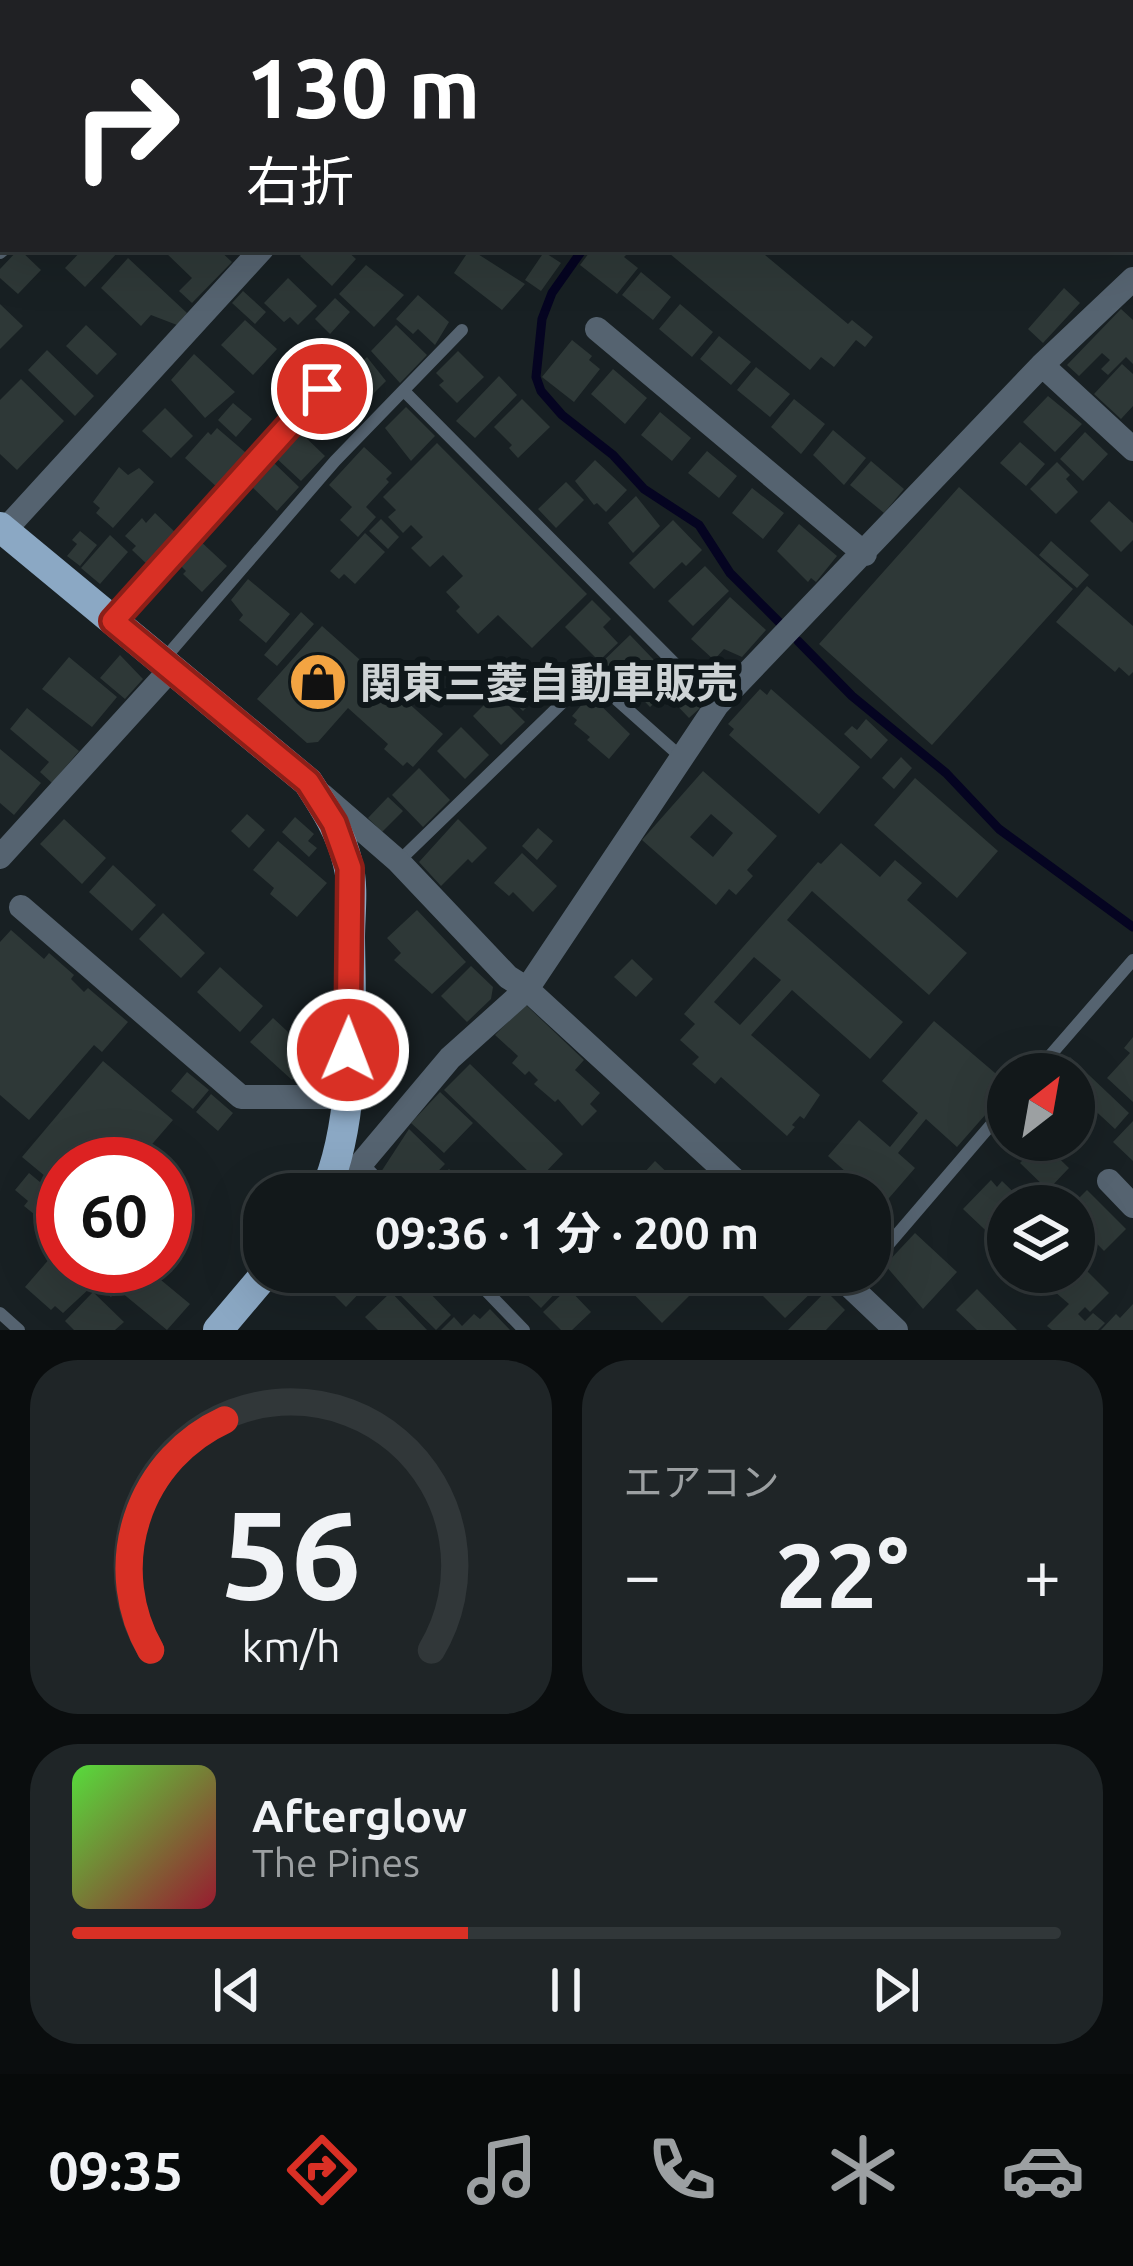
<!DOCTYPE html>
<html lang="ja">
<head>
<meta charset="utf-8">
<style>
	:root { --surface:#12181a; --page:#1f2527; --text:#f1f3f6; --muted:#9ca0a2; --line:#313739; --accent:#d93025 }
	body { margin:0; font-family:Ubuntu,"Noto Sans JP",sans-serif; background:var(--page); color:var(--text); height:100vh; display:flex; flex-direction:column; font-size:45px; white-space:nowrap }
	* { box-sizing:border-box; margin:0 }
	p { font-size:39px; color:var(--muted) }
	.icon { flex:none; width:66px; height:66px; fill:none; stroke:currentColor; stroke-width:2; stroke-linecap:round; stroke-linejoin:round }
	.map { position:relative; height:1330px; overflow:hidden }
	.details { display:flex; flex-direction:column; gap:30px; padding:30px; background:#0a0d0e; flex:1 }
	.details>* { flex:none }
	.hud { position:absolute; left:0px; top:0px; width:1134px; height:252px; box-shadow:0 12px 48px #0002,0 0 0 3px var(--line); background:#202124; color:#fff; overflow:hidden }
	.needle { width:78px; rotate:31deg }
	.buttons { position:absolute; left:987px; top:1053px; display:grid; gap:24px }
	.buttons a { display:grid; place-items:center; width:108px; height:108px; border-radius:50%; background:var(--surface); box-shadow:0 12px 48px #0002,0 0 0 3px var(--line); font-size:60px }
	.speed { position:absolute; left:36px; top:1137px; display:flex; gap:24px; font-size:60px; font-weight:700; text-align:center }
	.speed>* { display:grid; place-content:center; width:156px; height:156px; border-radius:50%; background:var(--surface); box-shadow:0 12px 48px #0002,0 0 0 3px var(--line); line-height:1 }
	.speed .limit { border:18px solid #d22; background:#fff; color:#111 }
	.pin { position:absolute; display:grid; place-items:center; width:102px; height:102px; color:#fff; margin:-51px; border:6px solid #fff; border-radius:50%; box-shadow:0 3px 12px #0007 }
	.me { position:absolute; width:132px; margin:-66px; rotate:1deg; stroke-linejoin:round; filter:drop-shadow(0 0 9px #0008) }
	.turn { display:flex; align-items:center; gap:42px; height:252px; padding:0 48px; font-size:54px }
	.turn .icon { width:156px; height:156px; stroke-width:2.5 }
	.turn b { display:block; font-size:84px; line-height:102px }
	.big { font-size:90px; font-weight:700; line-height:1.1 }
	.details .widget { flex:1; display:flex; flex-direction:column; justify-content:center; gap:18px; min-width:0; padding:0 42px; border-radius:48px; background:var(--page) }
	.details .dial { align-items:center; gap:0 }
	.dial svg { height:312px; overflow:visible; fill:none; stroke:var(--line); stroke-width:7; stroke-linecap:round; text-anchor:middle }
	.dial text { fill:var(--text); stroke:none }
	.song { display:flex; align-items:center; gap:36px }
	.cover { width:144px; height:144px; border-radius:18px; background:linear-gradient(135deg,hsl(110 70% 55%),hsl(350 70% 35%)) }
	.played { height:12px; border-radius:6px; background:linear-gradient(90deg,var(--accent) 40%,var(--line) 40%) }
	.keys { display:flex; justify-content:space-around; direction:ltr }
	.heat { display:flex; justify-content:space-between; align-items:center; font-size:66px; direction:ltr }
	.details .tiles { flex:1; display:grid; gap:30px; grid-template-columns:1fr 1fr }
	.widget:last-child { grid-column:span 2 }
	.trip { position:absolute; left:243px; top:1173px; width:648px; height:120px; border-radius:48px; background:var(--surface); box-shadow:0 12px 48px #0002,0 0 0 3px var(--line); font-weight:700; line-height:120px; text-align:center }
	.menu { display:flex; height:192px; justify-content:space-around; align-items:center; background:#070a0a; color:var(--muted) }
	.menu .icon { width:84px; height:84px }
	.menu .selected { color:var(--accent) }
	.menu b { font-size:54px; color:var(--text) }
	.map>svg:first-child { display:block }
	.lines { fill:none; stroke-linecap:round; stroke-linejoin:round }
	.stream { stroke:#050421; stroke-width:9 }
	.building { fill:#2e3837; fill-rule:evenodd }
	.lane { stroke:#556370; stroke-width:12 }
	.street { stroke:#556370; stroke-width:24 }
	.primary { stroke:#8ba8c4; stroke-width:30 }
	.route-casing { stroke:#8d1f18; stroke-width:30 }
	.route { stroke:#d93025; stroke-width:21 }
	.labels { text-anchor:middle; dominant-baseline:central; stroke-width:12; stroke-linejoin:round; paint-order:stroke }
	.poi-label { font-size:42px; font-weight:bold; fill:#ced3d5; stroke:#0f171a; text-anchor:start }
</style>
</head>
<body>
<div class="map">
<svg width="1133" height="1330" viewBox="0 0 1133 1330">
	<rect width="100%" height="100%" fill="#182023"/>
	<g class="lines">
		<!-- stream -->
		<path class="stream" d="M765,3l3,-3
			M583,249l-31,44 -10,26 -6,58 5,14 21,24 51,40 31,34 55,36 31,48 50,50
			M798,641l54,55 94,77 53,56 134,98"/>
	</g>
	<!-- building -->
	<path class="building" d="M19,249l22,21 -23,24 -18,-16v-9z
		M83,249h38l-36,38 -20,-19z
		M168,249h50l14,13 -40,41 -13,-12 13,-13 -27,-26z
		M306,249h39l11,10 -24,27 -32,-30z
		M470,249l55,35 -23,26 -48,-37z
		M592,249h31l5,4 -4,4 14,11 -21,26 -37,-29z
		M664,249h106l-5,6 83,69 4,-4 21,17 -8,10 -9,-7 -22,27 -13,-10 -11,13z
		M544,252l17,11 -20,28 -16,-11z
		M128,258l59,55 -10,12 -26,-10 -10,11 -40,-38z
		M366,265l38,30 -30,32 -35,-33z
		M641,272l30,25 -18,23 -31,-25z
		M288,278l29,28 -19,19 -8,-8 -6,5 -20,-19z
		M1064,288l16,15 -37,40 -15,-14z
		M243,291l23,21 -11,12 -23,-21z
		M418,295l31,27 -14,23 -17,-16 -5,5 -17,-15z
		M335,298l15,14 -20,22 -15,-15z
		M0,304l23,22 -23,23z
		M680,304l33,28 -21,25 -33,-28z
		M1121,309l12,11v44l-7,-7 -18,18 -7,-6 9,-9 -8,-7 -23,23 -12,-11z
		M245,320l32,29 -24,26 -32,-30z
		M86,325l31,29 -20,21 -31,-29z
		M396,325l31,30 -27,28 -29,-32z
		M719,336l32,26 -20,23 -31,-26z
		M572,340l20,16 -3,4 11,9 -26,33 -32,-25z
		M47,350l47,46 -19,20 -47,-46z
		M458,351l26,26 -27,26 -18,-18 5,-4 -8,-8z
		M194,354l41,38 -30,26 -34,-38z
		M367,357l19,24 -21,21 -22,-21z
		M1122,364l11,10v32l-12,13 -27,-25z
		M756,367l34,27 -20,23 -33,-27z
		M613,369l34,29 -22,26 -34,-30z
		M499,376l18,19 -42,43 -19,-17z
		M21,379l43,42 -47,49 -17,-16v-54z
		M1048,396l34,28 -27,28 -32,-30z
		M522,399l28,28 -32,31 -9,-10 3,-3 -18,-18z
		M794,399l31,25 -24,30 -30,-27z
		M233,403l19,16 -16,18 -18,-17z
		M406,407l29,29 -24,25 -26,-33z
		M165,408l28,28 -22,22 -29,-27z
		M660,412l31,26 -19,23 -31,-26z
		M217,428l35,30 -9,10 -3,-2 -21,23 -34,-31 23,-26 3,3z
		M833,430l33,28 -22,27 -31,-30z
		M299,431l26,25 -24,25 -26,-24z
		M1085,432l23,22 -25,27 -23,-22z
		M1020,442l25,22 -19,22 -26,-23z
		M437,443l150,151 -55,54 -34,-33 -20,19 -22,-23 4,-4 -14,-15 17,-16 -20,-21 -13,12 -19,-19 12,-11 -12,-12 -8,8 -15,-16 8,-7 -13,-13z
		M364,447l28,26 -6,6 3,3 -23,25 10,10 -18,20 -18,-17 12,-13 -23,-22z
		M707,451l30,25 -18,22 -31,-25z
		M595,460l32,30 -21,22 -9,-9 -3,2 -19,-24z
		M871,461l33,28 -20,24 -34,-28z
		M273,462l26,25 -22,24 -27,-26z
		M1057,462l13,13 -4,4 12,13 -22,22 -26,-25z
		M119,467l9,8 11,-7 15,14 -41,46 -17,-15 4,-5 -7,-6z
		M566,482l18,18 -28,28 -18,-19z
		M959,487l114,102 -141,156 -113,-101z
		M752,488l32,25 -21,26 -31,-26z
		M636,496l24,30 -27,27 -25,-30z
		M1109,501l24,22v17l-12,12 -31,-31z
		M155,513l21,20 -26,34 -18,-17 4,-4 -11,-10 17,-18 4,5z
		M381,519l18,18 -11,12 -19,-18z
		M673,520l29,30 -16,16 -4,-4 -28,27 -25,-26z
		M799,524l38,32 -21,26 -5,-4 -3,4 -31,-31z
		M80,531l17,14 -17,21 -13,-10 10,-12 -5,-4z
		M365,533l20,19 -30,32 -11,-10 -5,5 -9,-8z
		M110,535l18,17 -28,32 -19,-16z
		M198,539l29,27 -25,26 -19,-18 3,-3 -9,-9z
		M1051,541l38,34 -12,13 -38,-33z
		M705,566l24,25 -36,35 -25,-25z
		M248,579l42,35 -24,29 -27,-23 4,-5 -12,-15z
		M1087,586l46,40v46l-4,4 -10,-9 -4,5 -59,-50z
		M730,597l36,33 -24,27 -18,-8 -10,11 -23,-21z
		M592,600l19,19 -8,8 15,16 -19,18 -34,-34z
		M301,612l13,12 -37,42 -13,-11z
		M322,626l121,108 -30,33 -6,-5 -4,4 -19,-17 4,-5 -40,-36 -30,34 -11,1 -50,-44z
		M630,635l46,48 -26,24 -29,-30 -7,7 -16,-18z
		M120,655l23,24 -18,20 -25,-21z
		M69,657l48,40 -25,30 -50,-38z
		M526,663l22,22 -25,26 -23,-22z
		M679,686l21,22 -11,10 -21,-22z
		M760,689l7,6 4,-6 89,78 -41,47 -90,-79 5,-6 -6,-5z
		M496,693l29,29 -24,23 -28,-29z
		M590,695l40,39 -21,25 -22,-19 3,-3 -16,-13 3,-4 -5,-4z
		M27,708l52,43 -27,32 -12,-11 9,-10 -39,-33z
		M866,719l22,21 -17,19 -27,-25 8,-8 5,4z
		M461,727l28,28 -24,24 -28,-28z
		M0,749l41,34 -27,32 -14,-12z
		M901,757l11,11 -18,21 -12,-11z
		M419,768l31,32 -27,27 -31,-32z
		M703,771l74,65 -30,34 6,6 -17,19 -7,-6 -13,16 -74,-65zM711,814l22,19 -20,24 -23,-20z
		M915,778l83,73 -41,47 -83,-73z
		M388,797l15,14 -21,21 -14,-14z
		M247,814l18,16 -16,18 -18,-17z
		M295,817l19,17 -6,7 9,7 -8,9 -27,-25z
		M64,819l42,39 -24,26 -42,-40z
		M458,819l29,29 -15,15 -4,-4 -27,27 -22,-24z
		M538,828l15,13 -16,19 -15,-14z
		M278,841l49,42 -30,34 -27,-23 4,-6 -21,-18z
		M841,843l39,34 15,-17 27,23 -15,17 60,53 -38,42 -117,-104 -25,29 116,102 -33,37 -78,-69 -41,45 69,60 -16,24 -4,-3 -8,9 3,2 -8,9 -66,-59 -6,7 -23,-20 7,-7 -19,-17 15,-16 -11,-10 134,-152 3,2zM754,957l27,23 -41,45 -26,-23z
		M522,853l35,33 -24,26 -20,-20 -4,4 -15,-13z
		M113,865l43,40 -24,26 -43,-39z
		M417,910l49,52 -34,32 -38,-34 7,-7 -14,-15z
		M163,913l42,40 -24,25 -42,-39z
		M11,930l33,29 5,-6 25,22 -3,4 13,13 4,-4 40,34 -26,30 -8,-7 -65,75 -29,-25v-153z
		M632,959l21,20 -17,18 -22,-20z
		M471,966l22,21 -2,12 -24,23 -26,-26z
		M220,967l43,39 -23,26 -43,-40z
		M525,1004l59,56 -9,10 25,23 -10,11 7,7 -15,15 -24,-27 -3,3 -21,-18 4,-4 -9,-9 -4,4 -13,-12 6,-7 -23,-21z
		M273,1018l41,38 -22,24 -42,-38z
		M934,1021l74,63v5l-51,58 -31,-28 -28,34 17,15 -45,52v-26l-41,-3 17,-19 -18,-16 31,-36 31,27 28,-34 -36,-32z
		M1133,1037v65l-26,-24 23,-25 -6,-5z
		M1070,1057l59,56 -14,16 -41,-38v-17h-20z
		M103,1061l70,59 -26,30 8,7 -6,7h-86v27l-41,-34z
		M470,1064l93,90 -21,22 -5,-4 -4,4 -89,-86z
		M187,1072l22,18 -16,19 -22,-18z
		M440,1092l33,31 -29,30 -33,-30z
		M211,1094l22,19 -15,18 -22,-19z
		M1133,1121v40l-20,-19z
		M409,1129l36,35 -29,30h-18l-19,-19z
		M1041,1141l28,27 -21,22 -28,-27z
		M655,1161l35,33h-55l-6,-5z
		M449,1169l25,25h-50z
		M29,1173l34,28v10l-13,16 -26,-21 4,-5 -13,-11z
		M991,1180l6,7 5,-6 26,25h-20v37l-2,-2 -5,4 -38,-36z
		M1087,1190l39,39 -22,22 -30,-31v-14h-3z
		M915,1233l42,39 -34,37 -38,-44z
		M1074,1244l13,13 -7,7 29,29 -19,19 -5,-5 -7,7 7,7 8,-8 12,10 -7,7h-46l-5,-4 22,-22 -22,-19 9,-9 -4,-4h22z
		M51,1257l40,30 -28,26 -8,-7 -4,4 -26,-23z
		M105,1266h33l-27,31 -19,-16z
		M144,1266l46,38 -23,26 -46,-38z
		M350,1272l17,13 -21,22 -15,-15z
		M415,1272h14l6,5 -10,11 26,27 -15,15 -40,-39z
		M508,1272h44l12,12 -23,24 -35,-34z
		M612,1272h54l23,24 -27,27z
		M763,1272h37l16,16 -31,30 -34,-34z
		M568,1288l23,24 -19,18h-11l-18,-18z
		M977,1289l40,41h-40l-21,-20z
		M826,1291l19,19 -19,20h-38z
		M93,1292l31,30 -9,8h-41l-9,-9z
		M391,1292l36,38h-49l-13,-13z
		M1133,1304v26h-32l15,-16 4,4z
		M490,1309l20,21h-69l13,-13 8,9 12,-12 6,5z"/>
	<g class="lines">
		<!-- lane -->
		<path class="lane" d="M790,0l3,3
			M402,3l3,-3
			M688,3l2,-3
			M943,3l3,-3
			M1131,19l2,-2
			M0,253l5,-4
			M405,392l311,313
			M116,618l236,-262
			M165,658l170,-197 127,-131
			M399,861l191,-185 91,81
			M1034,1074l99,-114
			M362,1163l30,31
			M870,1266l138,-161
			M468,1272l56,58
			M0,1313l19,17"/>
		<!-- street -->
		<path class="street" d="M597,329l268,225
			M1042,365l91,84
			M4,531l258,-282
			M322,795l76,66 110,116 19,12 223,205
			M0,857l171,-188
			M21,907l220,190h105
			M334,1173l20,-1 96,-114 77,-69 190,-284 325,-340 91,-86
			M1109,1181l24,25
			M835,1272l61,58"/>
		<!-- primary -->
		<path class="primary" d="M0,527l308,255c17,26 33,51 40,82 6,23 2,51 2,74 1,80 7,183 -26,256
			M218,1330l49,-58"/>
	</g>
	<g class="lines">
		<!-- route casing -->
		<g class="route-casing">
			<path id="route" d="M322,389l-209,232 195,161 26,41 16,45 -2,182"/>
		</g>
		<!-- route -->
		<use href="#route" class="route"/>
	</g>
	<!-- icons -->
	<defs>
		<g id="shop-disc" transform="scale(3)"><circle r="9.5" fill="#f3a442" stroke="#0f171a"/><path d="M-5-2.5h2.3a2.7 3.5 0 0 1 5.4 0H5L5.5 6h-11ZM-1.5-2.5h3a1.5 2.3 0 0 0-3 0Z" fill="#111"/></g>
	</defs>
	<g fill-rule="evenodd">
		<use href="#shop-disc" x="318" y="682"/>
	</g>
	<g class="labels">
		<!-- poi labels -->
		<g class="poi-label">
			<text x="360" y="682">関東三菱自動車販売</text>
		</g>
	</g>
</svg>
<div class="buttons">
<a><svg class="needle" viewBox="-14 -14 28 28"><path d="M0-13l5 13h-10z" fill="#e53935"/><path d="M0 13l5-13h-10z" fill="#9ca0a2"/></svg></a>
<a><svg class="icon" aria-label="layers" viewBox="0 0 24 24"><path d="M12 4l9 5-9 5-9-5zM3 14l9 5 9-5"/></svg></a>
</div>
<div class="speed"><div class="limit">60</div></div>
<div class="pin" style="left:322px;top:389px;background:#d93025"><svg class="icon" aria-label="arrive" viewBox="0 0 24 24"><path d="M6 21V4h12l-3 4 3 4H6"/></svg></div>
<svg class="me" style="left:348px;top:1050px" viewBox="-20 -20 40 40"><circle r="17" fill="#d93025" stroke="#fff" stroke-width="3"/><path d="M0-11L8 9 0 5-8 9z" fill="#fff"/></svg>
<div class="trip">09:36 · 1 分 · 200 m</div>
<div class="hud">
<div class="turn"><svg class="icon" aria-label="right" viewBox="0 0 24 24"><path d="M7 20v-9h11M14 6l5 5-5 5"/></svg><div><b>130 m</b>右折</div></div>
</div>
</div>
<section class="details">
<div class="tiles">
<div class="widget dial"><svg viewBox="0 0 100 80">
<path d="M14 69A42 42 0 1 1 86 69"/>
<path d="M14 69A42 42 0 0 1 33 10" stroke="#d93025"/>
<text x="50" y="56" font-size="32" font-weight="700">56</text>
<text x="50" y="72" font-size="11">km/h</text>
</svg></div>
<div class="widget"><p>エアコン</p>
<div class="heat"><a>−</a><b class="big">22°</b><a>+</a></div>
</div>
<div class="widget">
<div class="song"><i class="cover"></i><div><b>Afterglow</b><p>The Pines</p></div></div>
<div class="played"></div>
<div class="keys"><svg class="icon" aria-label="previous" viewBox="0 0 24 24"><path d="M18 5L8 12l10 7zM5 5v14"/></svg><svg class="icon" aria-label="pause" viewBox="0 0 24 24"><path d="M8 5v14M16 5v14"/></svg><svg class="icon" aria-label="next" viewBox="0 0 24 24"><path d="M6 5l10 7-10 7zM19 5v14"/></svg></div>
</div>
</div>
</section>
<nav class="menu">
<b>09:35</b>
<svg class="icon selected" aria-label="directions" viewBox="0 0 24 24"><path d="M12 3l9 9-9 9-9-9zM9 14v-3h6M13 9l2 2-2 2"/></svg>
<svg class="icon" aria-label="music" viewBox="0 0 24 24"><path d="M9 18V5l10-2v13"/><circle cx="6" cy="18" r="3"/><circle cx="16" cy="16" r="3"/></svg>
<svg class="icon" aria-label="phone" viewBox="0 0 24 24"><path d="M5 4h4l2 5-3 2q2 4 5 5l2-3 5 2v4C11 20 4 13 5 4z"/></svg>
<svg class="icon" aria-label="climate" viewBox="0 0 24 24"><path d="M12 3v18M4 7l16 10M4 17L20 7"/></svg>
<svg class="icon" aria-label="car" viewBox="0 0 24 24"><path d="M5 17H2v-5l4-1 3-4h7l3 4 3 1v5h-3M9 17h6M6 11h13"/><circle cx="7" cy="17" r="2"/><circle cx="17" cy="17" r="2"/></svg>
</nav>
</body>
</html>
